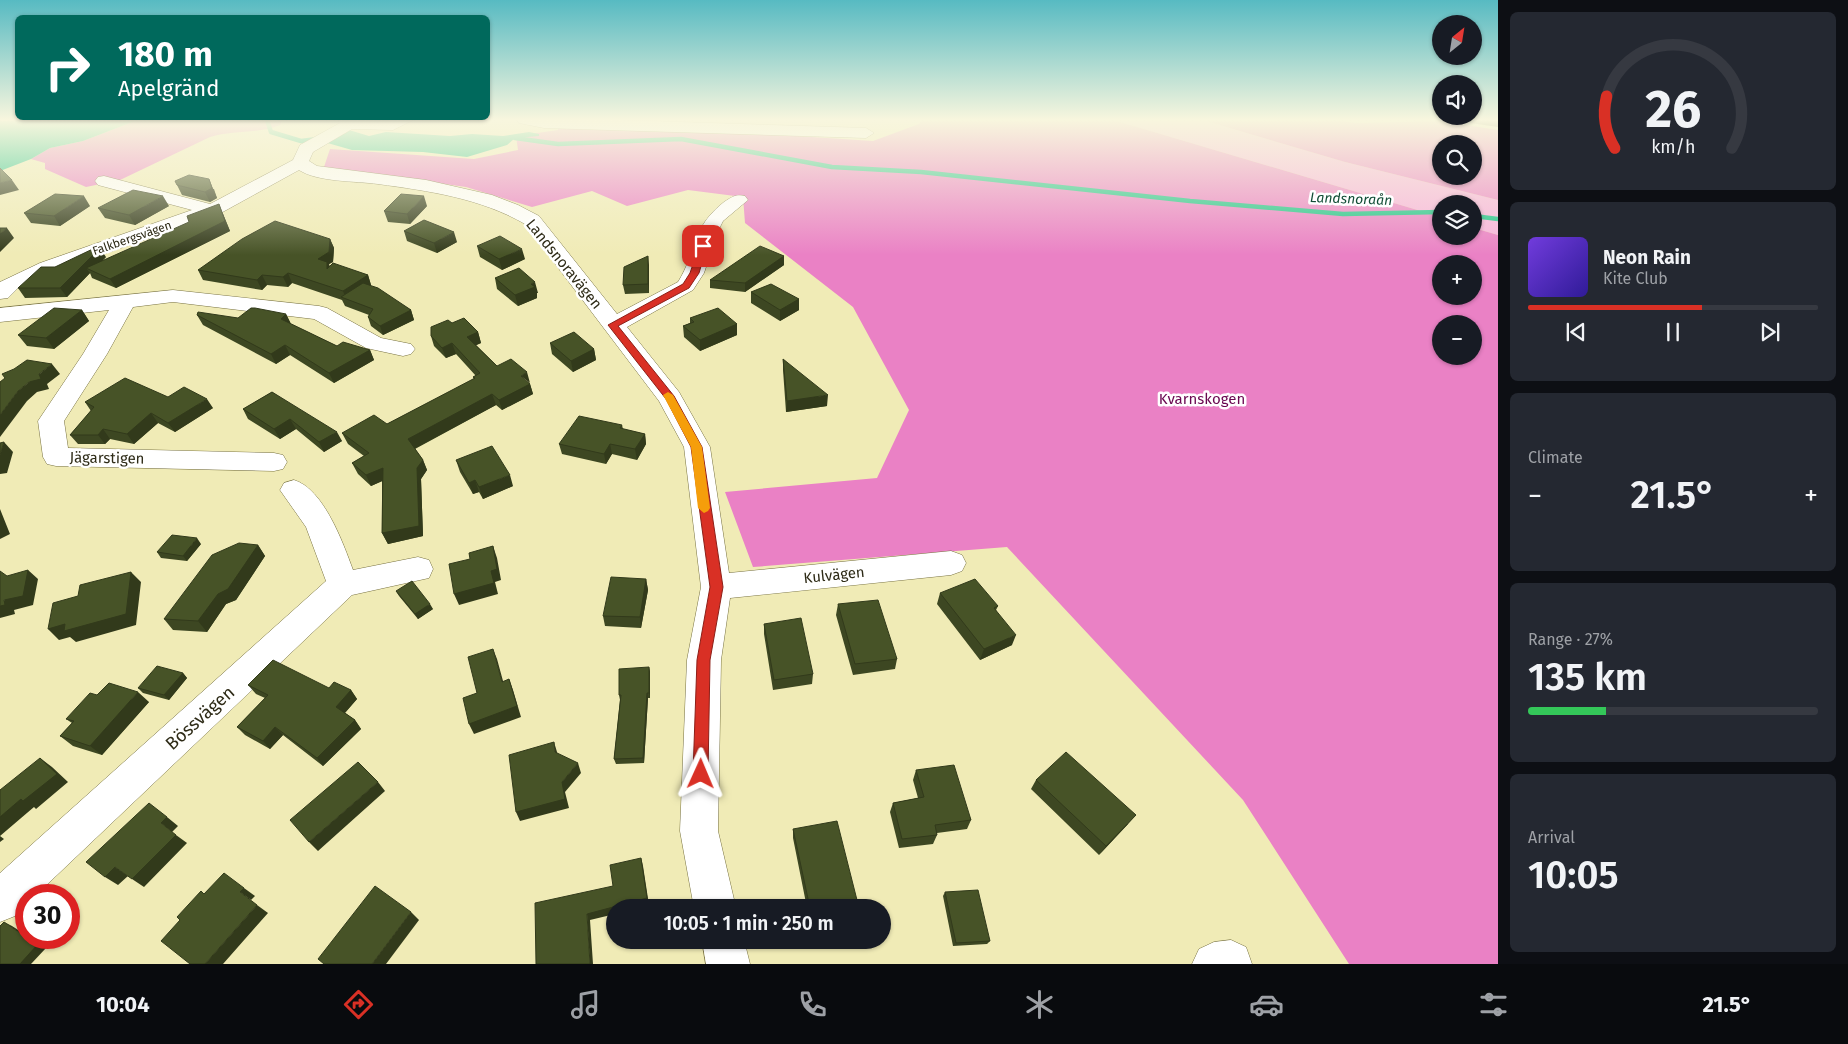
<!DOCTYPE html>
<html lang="en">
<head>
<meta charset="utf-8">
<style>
	:root { --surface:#171b24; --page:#242831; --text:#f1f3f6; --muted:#9ea1a6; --line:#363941; --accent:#d93025 }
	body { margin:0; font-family:"Fira Sans",sans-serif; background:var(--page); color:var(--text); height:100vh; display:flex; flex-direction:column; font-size:19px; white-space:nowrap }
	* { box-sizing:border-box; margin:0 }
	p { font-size:16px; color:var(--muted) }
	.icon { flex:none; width:28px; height:28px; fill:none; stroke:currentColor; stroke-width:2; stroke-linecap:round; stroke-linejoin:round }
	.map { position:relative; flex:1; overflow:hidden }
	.panel { display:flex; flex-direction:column; gap:12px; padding:12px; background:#0d0f14; width:350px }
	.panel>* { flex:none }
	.guide { position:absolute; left:15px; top:15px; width:475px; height:105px; border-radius:8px; box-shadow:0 1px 4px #0004; background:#00695c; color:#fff; overflow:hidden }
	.needle { width:32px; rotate:30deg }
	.buttons { position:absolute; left:1432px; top:15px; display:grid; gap:10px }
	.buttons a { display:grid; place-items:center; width:50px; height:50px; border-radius:50%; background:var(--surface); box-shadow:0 1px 4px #0004; font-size:25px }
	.speed { position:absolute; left:15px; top:884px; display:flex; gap:10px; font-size:25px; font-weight:700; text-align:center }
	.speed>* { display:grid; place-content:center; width:65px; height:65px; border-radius:50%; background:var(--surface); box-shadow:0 1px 4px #0004; line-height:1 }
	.speed .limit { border:8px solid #d22; background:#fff; color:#111 }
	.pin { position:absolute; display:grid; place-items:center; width:42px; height:42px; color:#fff; margin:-21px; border-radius:10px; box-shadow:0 2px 8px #0006 }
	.me { position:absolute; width:55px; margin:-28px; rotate:1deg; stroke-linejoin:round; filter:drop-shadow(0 0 4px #0008) }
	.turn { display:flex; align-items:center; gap:18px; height:105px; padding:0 20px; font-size:22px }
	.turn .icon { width:65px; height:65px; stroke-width:2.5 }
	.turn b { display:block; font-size:35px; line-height:42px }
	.big { font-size:38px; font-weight:600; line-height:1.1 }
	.panel .card { flex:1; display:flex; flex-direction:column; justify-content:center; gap:8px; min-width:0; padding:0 18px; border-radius:8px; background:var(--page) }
	.panel .dial { align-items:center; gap:0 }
	.dial svg { height:130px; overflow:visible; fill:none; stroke:var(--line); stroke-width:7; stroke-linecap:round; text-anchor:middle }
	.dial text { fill:var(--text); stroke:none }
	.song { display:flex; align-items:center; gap:15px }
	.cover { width:60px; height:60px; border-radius:8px; background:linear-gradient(135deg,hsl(260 70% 55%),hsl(250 70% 35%)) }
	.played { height:5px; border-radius:2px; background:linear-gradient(90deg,var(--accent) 60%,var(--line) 60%) }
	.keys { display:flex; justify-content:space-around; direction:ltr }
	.heat { display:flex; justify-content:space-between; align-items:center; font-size:28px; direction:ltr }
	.charge { height:8px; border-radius:4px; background:linear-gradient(90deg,#34c759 27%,var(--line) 0) }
	.trip { position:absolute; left:606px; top:899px; width:285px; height:50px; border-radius:25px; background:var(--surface); box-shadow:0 1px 4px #0004; font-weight:600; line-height:50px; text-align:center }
	.tab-bar { display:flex; height:80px; justify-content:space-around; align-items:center; background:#090b0e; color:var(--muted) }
	.tab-bar .icon { width:35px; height:35px }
	.tab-bar .current { color:var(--accent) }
	.tab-bar b { font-size:22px; color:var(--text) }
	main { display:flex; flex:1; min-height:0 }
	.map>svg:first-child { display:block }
	.green { fill:#f7b2dc }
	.forest { fill:#ea81c5; fill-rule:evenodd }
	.water { fill:#1ec288 }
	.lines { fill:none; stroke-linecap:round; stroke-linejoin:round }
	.stream { stroke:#1ec288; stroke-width:4.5 }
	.minor-casing { stroke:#787242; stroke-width:1 }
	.minor { fill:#fff; fill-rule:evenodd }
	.wall { fill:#3d4722 }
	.shaded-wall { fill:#323a1b }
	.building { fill:#475327; stroke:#323a1b }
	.route { fill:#d93025; stroke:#8d1f18 }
	.slow { fill:#f59e0b }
	.labels { text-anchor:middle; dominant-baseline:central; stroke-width:5; stroke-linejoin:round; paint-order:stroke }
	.far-street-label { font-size:12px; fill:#2e2b17; stroke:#fff }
	.far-water-label { font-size:14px; font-style:italic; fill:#134e37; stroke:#fff }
	.street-label { font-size:15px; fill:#2e2b17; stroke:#fff }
	.park-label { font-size:15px; fill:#690750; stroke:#fff }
	.near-street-label { font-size:18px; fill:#2e2b17; stroke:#fff }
</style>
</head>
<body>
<main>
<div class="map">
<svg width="1498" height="964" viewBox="0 0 1498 964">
	<rect width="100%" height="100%" fill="#f0ebb6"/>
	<!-- green -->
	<path class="green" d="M1117,121h89l139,41 153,38v35l-24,-7v-24h-33v13z"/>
	<!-- forest -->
	<path class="forest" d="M135,121h147l-2,4c-21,9 -47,5 -70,12l-90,43 -34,7 -41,-18v-6l-14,-4 19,-11 33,-7z
		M921,121h196l324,96v19h33v-8l24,7v729h-149l-106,-164 -236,-253 -254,20 -28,-75 152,-14 32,-68 -56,-103 -108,-84 -2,-26 -55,-7 -61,16 -35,-15 -60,16 -66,-20 -142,-20 6,-18 144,10 44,-9 -2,-14 42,-6v-4h83l232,15 46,-17zM1441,264h33v32h-33zM1441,324h33v32h-33z
		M1340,121l16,2 84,-2 58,9v70l-153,-38 -139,-41zM1441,144h33v32h-33z"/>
	<!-- water -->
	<path class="water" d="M0,121h135l-52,20 -33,7 -19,11 -31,12z
		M349,130l20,6 17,-4 64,4 22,-2 31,2 26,-4 10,2v2l-24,2 -8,7 -40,12 -44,-5 -71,-2 -28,-8z"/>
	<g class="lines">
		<!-- stream -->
		<path class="stream" d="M267,120l4,12 30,9 16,-2
			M515,138l43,6 123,-5 151,28 89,5 269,29 153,13 98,-2
			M1474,216l24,3"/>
		<!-- minor casing -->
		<g class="minor-casing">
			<path id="minor" d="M338,120h75l-20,10 -41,-1 -39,23 -4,9 8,5 109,14 66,15 26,10 21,11 78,98 61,-32c20,-32 12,-53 46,-80 8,-5 12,-8 21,-6l3,4 -25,21 -5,10 -14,42 -11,17 -66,37 52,65 31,55 19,126 222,-22 11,4 4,8 -4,8 -11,4 -221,23 -9,62 -3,171 18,77h-42l-14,-77 7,-171 14,-73 -17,-140 -25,-46 -134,-177c-45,-26 -96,-33 -147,-40 -22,-3 -61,-2 -79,-14l-80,44 -165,57 -34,15 -12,12 -8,1v-17l40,-19 152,-53 -94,-25 -3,-4 3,-4 6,-1 106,28 83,-44 7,-15 40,-22z
				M517,120h101l248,8 8,5 -8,5 -322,-10 -25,-5z
				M173,290l146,16 8,2 54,30 30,6 4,5 -4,5 -8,2 -37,-8 -52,-29 -141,-17 -40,5 -26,47 -43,67 4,27 206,5 9,2 4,7 -4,7 -9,2 -218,-5 -9,-2 -4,-7 -5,-36 45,-67 26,-44 -109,12v-14z
				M294,480c30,9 49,63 59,90l65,-13 11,3 4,9 -4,9 -77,17 -316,300h-10v9l-11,12 -15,6v-49l326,-292 -20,-54 -26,-37 4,-7z
				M702,940h42l6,24h-44z
				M1231,940l15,7 6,17h-60l7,-15 15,-7z"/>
		</g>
		<!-- minor -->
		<use href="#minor" class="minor"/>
	</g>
	<!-- wall -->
	<path class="wall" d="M1465,120h33v7l-34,-5z
		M177,185l37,4 3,9 -7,4 -28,-7z
		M90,206l-30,20 -29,-3 -7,-10z
		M169,206l-34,19 -30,-7 -7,-10z
		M427,206l-17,18 -22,-2 -4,-11z
		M223,214l7,17 -114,57 -24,-10 -2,-5 -23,24 -42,1 -7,-10 37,-21 51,-10 -4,4z
		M404,231l53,11 -20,11 -30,-12z
		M330,239l4,9 -1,14 -4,2v3l39,8 3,10 -1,1 41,24 3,10 -31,15 -12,-9 -3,-9 1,-2 -24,-9 -3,-6 -50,-17 -4,4 -21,-2 -5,5 -59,-10 -5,-10z
		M477,246l48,13 -23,11 -22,-13z
		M784,256v9l-39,27 -35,-4v-8z
		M649,265v28l-24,1 -2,-9z
		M495,278l43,15h-1v5l-19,8 -21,-17z
		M751,292l48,7v11l-19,11 -29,-18z
		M82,310l7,11 -35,28 -27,-3 -9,-11z
		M286,314l5,10 46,22 33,4 4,10 -40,23 -44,-28 -14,9 -73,-39 -6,-10 41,3z
		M690,318l47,6v11l-37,16 -16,-14 -1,-11 7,-3z
		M452,323l26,9 3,11 -5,2 21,21 33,18 3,10 -31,16 -6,-5 -81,44 8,11 4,10 -6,9 2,57 -35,8 -6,-11v-52l-11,5 -13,-12 -6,-11 12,-7 -16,-12 -6,-11 45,-9 87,-45 -1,-2 3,-1 -20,-22 -10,4 -12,-12 -3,-10z
		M550,343l44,6 2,11 -23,12 -21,-18z
		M783,359l44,47 -41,6 -3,-42z
		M272,392l70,49 -18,11 -28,-23 -16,10 -32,-20 -5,-10z
		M168,397l45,11 -38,24 -17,-9 -24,21 -24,-5 -5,5h-27l-8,-9 21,-24 -6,-9z
		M622,425l1,4 22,5 1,10 -9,16 -25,-6 -6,10 -44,-10 -3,-10z
		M456,460l57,26 -30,13 -4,-7 -6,2 -13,-22z
		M201,544l-14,17 -26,-3 -4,-6z
		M258,545l7,11 -29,44 -10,4 -19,28 -34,-2 -9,-11z
		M646,579l2,11 -7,38 -36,-2 -2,-10z
		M396,591l37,18 -15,10 -19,-23z
		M940,593l58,13 -2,4 16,35 -32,15 -43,-56z
		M838,604l59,55 -2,10 -42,6 -17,-60z
		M764,624l49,50 -1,10 -39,6 -9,-56z
		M649,667l1,5v26h-2l-4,65 -28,1 -2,-5 6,-59 -1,-5z
		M183,673l4,5 -18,22 -26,-7 -5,-5z
		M248,685l81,3 22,2 6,9 -12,14 10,7 6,9 -38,37 -40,-31 -13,14 -25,-14 -8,-8 28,-29 -9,-4z
		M97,695l52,7 -47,53 -29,-9 -13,-10 12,-13 -6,-4z
		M916,770l55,50 -4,9 -30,4v2l-4,9 -34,4 -9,-36 3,-9 25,-5 -5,-18z
		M1036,780l92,44 -29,31 -68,-66z
		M793,829l66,79h-52l-14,-70z
		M945,892l45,49 -3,3 -34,2 -10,-50z"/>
	<!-- shaded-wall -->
	<path class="shaded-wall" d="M209,179l8,19 -7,4 -5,-10z
		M12,180l7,10 -19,5v-12z
		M84,196l6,10 -30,20 -6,-10z
		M163,196l6,10 -34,19 -6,-10z
		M424,196l3,10 -17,18 -3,-10z
		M219,204l11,27 -114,57 -6,-9z
		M7,228l7,10 -14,14v-18z
		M454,232l3,10 -20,11 -3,-10z
		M330,239l4,9 -1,14 -4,2 3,8 -1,7 -13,-20z
		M100,248l6,9 -14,14 -6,-3 4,5 -23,24 -7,-9z
		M522,249l3,10 -23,11 -3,-11z
		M648,256l1,9v28l-1,-9z
		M784,256v9l-39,27v-9z
		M288,273l4,10 -4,4 -5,-10z
		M262,275l5,10 -5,5 -5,-10z
		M368,275l3,10 -22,15 -3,-1 -3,-8z
		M535,282l3,11h-1v5l-19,8 -3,-11 16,-11z
		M799,299v11l-19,11v-11z
		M82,310l7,11 -35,28 -8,-11z
		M411,310l3,10 -31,15 -3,-9z
		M286,314l5,10 -10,-5z
		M737,324v11l-37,16v-11z
		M478,332l3,11 -11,5 -3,-11z
		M452,343l4,11 -10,4 -4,-10z
		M285,345l5,10 -14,9 -5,-10z
		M594,349l2,11 -23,12 -2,-11z
		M370,350l4,10 -40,23 -5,-10z
		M52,364l8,10 -13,10 2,5 -12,3 -10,9 -27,36v-22l18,-24z
		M527,372l3,11 -9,-7z
		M530,384l3,10 -31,16 -3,-10z
		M492,394l4,11 -84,45 -4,-11z
		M828,395l-1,11 -41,6 1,-11z
		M207,399l6,9 -38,24 -7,-9z
		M151,413l7,10 -24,21 -7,-10z
		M290,419l6,10 -16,10 -6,-10z
		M103,429l7,10 -5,5 -7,-9z
		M337,432l5,9 -18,11 -5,-10z
		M645,434l1,10 -9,16 -2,-11z
		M4,442l9,10 -6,21 -7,1v-19z
		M610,444l2,10 -6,10 -2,-10z
		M423,460l4,10 -6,9 2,57 -35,8 -6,-11 35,-65z
		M383,468l4,11 -16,7 -5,-11z
		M510,475l3,11 -30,13 -4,-12z
		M475,480l4,12 -6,2 -4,-11z
		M0,509l10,25 -10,5z
		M197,538l4,6 -14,17 -4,-5z
		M258,545l7,11 -29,44 -10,4 -19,28 -9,-11 20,-27z
		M493,546l4,12 4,22 -6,2 3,12 -39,11 -5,-11 37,-23z
		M28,570l10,9 -5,26 -19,5 1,4 -15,4v-12z
		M131,572l10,10 -5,43 -60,17 -6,-5 -11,3 -11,-11z
		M646,579l2,11 -7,38 -1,-11z
		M430,604l3,5 -15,10 -3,-5z
		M1016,635l-4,10 -32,15 4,-11z
		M493,649l4,10 9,33 -4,-10z
		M649,667l1,5v26l-1,-5z
		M183,673l4,5 -18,22 -5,-5z
		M509,679l4,11 8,27 -47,17 -5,-10z
		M351,690l6,9 -15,17 -6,-9z
		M138,692l11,10 -47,53 -12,-9z
		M647,693l1,5 -4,65 -1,-5z
		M355,720l6,9 -38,37 -6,-8z
		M275,727l8,8 -13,14 -7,-8z
		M554,742l3,10 2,9 -4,-9z
		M40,758l12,9 16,15 -32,27 -2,-2 -34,29 4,3 -4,3v-25z
		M578,763l3,10 -16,19 4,16 -49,13 -4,-9 46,-30z
		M378,782l7,9 -67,60 -9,-9z
		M1136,815l-8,9 -29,31 7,-9z
		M167,817l11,9 -6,6 -11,-9z
		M176,835l11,8 -43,44 -12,-8z
		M641,858l2,8 6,39 -10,3h-24v6l-25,6 3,44h-3l-3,-50z
		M115,867l13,9 -10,9 -13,-8z
		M244,888l11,8 -4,4 -11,-8z
		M257,905l11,8 -45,51h-18z
		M411,912l8,8 -33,44h-14z
		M4,922l8,4 14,9v2z
		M28,938h2l16,10 -15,16h-11z"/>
	<!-- building -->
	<path class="building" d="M0,168l12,12 -12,3z
		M189,175l20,4 3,9 -7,4 -28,-7 -2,-4z
		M133,190l30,6 -34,19 -31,-7z
		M55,194l29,2 -30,20 -30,-3z
		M401,194l23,2 -17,18 -23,-3z
		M219,204l6,17 -115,58 -24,-11 103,-46 -2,-6z
		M424,220l30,12 -20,11 -30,-12z
		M275,221l55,18 -1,13 -11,7 9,3v7l6,-6 35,12 -25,16 -55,-18 -5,4 -21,-2 -5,5 -59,-10 44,-31z
		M0,228h7l-7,6z
		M500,236l22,13 -23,10 -22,-13z
		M99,246l1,2 -40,40h-42l23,-21h14z
		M760,246l24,10 -39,27 -35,-3z
		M648,256v28l-25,1 1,-18z
		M519,268l16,14 -4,2 4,3 -20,8 -20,-17z
		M363,283l15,5 33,22 -31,16 -12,-9 5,-8 -32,-12z
		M771,284l28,15 -19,11 -29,-18z
		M54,308l28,2 -36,28 -28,-3z
		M251,308h4l31,6 -5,5 56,27 6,-4 27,8 -41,23 -44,-28 -14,9 -74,-39 1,-3 40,6z
		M718,308l19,16 -37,16 -17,-14 11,-4 -4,-4z
		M464,318l14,14 -11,5 30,29 14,-7 16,13 -6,4 9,8 -31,16 -7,-6 -84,45 15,21 -6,8 2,58 -37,7 1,-65 -17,7 -14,-12 17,-10 -27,-20 32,-18 13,9 88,-46 -2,-1 7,-4 -28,-30 -10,5 -11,-12v-9l17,-7 4,3z
		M574,332l20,17 -23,12 -21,-18z
		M783,359l45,36 -41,6z
		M27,360l25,4 -13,10 2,5 -12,3 -11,9 -18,24v-33l5,-4 -3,-4 12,-5z
		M125,378l43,19 16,-10 23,12 -39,24 -17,-10 -24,21 -24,-5 -5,6h-28l24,-28 -9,-5z
		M272,392l65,40 -18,10 -29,-23 -16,10 -31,-20z
		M579,416l43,9 -2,3 25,6 -10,15 -25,-5 -6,10 -45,-10z
		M4,442l-4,13v-12z
		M492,446l18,29 -31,12 -4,-7 -6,3 -13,-23z
		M172,535l25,3 -14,18 -26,-4z
		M239,543l19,2 -30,44 -10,5 -20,27 -34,-2 48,-64z
		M493,546l4,23 -6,2 3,12 -40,11 -5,-30 21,-5 -1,-6z
		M28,570l-5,26 -19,4 1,5 -5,1v-35l7,5z
		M131,572l-5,42 -62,17 1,-7 -17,5 5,-26 25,-7 2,-11z
		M611,577l35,2 -6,38 -37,-1z
		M975,579l23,27 -4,2 22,27 -32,14 -44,-56z
		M412,581l18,23 -15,10 -19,-23z
		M878,600l19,59 -42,5 -17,-60z
		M801,618l12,56 -39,6 -10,-56z
		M493,649l9,33 7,-3 8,27 -48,18 -6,-26 14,-5 -9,-36z
		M273,660l56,28 5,-6 17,8 -15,17 19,13 -38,38 -42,-31 -12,14 -26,-14 31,-32 -20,-10z
		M157,666l26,7 -19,22 -26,-7z
		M649,667v26h-2l-4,65 -29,1 7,-64h-2v-26z
		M109,683l29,9 -48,54 -30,-10 14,-15 -8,-2 24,-26 7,2z
		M554,742l1,10 23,11 -16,19 3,17 -49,13 -7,-57z
		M1066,752l70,63 -30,31 -70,-66z
		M40,758l17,16 -34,27 -2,-2 -21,18v-27z
		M358,762l20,20 -69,60 -19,-22z
		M954,765l17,55 -36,5 2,10 -35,4 -9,-36 31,-6 -8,-27z
		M149,803l18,14 -6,6 15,12 -44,44 -17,-12 -10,10 -19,-15z
		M837,821l22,87h-49l-17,-79z
		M641,858l6,40 -60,16 3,50h-54l-1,-61 78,-17 -3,-21z
		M224,873l20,15 -4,4 17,13 -52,59h-15l-29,-23 19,-21 -3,-3 24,-26 3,3z
		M375,886l36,26 -39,52h-48l-6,-5z
		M978,890l12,51 -34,2 -11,-51z
		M4,922l22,15v1h2l10,6 -18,20h-20v-38z"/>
	<!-- sky -->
	<linearGradient id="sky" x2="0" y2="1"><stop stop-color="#57bac2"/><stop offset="0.47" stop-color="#f8f6de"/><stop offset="1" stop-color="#f8f6de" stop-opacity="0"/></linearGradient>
	<rect width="1498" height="255" fill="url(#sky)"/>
	<!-- route -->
	<path class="route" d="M700,244l7,2 -8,27 -10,15 -71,38 56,70 28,51 21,140 -13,73 -2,114 -2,6 -5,2 -6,-2 -2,-6 4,-114 13,-73 -19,-140 -25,-48 -58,-74 75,-41 7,-11z"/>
	<!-- slow -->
	<path class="slow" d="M668,392l5,3 29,52 8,61 -2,3 -4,2 -6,-5 -7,-61 -28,-52z"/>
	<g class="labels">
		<!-- far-street labels -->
		<g class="far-street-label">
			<text transform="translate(132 238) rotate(-19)">Falkbergsvägen</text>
		</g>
		<!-- far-water labels -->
		<g class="far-water-label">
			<text transform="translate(1351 199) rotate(2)">Landsnoraån</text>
		</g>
		<!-- street labels -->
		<g class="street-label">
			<text transform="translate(564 264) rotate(51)">Landsnoravägen</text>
			<text transform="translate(107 458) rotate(1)">Jägarstigen</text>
			<text transform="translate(834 575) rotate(-6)">Kulvägen</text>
		</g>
		<!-- park labels -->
		<g class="park-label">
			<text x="1202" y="399">Kvarnskogen</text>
		</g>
		<!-- near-street labels -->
		<g class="near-street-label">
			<text transform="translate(200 718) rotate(-42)">Bössvägen</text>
		</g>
	</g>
</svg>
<div class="buttons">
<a><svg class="needle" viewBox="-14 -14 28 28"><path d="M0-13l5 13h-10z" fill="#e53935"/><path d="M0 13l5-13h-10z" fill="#9ea1a6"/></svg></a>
<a><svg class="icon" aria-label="sound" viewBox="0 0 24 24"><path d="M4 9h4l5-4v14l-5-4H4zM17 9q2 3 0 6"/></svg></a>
<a><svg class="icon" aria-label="search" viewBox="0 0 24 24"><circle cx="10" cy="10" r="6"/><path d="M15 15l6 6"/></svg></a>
<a><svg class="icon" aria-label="layers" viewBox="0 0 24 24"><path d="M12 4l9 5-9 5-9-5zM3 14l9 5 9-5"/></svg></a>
<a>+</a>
<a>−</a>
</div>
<div class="speed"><div class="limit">30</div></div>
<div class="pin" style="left:703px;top:246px;background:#d93025"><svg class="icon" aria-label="arrive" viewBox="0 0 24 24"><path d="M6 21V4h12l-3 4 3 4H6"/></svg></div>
<svg class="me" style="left:701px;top:774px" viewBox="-20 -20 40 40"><path d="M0-17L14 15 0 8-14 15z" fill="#d93025" stroke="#fff" stroke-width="4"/></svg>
<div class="trip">10:05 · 1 min · 250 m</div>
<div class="guide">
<div class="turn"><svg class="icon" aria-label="right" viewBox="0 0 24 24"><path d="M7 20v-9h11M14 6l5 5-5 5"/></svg><div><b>180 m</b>Apelgränd</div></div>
</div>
</div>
<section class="panel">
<div class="card dial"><svg viewBox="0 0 100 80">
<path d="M14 69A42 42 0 1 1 86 69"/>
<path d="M14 69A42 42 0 0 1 9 37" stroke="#d93025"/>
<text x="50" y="56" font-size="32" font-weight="700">26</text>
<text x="50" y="72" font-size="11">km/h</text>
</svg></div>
<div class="card">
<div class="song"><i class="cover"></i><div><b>Neon Rain</b><p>Kite Club</p></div></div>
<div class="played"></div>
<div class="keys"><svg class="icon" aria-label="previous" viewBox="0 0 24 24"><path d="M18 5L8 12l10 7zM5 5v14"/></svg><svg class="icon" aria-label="pause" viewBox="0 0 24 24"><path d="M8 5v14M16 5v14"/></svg><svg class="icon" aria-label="next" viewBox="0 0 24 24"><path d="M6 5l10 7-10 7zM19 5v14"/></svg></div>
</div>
<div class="card"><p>Climate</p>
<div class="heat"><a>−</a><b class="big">21.5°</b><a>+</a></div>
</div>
<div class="card"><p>Range · 27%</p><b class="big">135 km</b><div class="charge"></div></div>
<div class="card"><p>Arrival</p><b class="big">10:05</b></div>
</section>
</main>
<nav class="tab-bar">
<b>10:04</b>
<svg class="icon current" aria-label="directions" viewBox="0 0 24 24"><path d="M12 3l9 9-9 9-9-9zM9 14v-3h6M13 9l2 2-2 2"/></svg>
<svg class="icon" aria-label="music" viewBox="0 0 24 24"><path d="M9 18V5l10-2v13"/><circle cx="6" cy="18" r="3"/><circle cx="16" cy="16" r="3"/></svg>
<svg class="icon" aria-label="phone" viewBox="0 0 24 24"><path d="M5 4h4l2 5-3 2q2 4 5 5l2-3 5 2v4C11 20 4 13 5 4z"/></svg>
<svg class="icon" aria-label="climate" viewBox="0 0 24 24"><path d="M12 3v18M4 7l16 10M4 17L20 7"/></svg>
<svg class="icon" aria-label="car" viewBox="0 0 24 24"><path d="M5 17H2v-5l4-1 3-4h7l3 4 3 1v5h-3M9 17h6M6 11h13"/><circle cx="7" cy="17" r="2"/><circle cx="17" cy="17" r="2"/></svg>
<svg class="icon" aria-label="filters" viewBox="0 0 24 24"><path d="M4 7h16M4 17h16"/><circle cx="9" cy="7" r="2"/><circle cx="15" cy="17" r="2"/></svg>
<b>21.5°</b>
</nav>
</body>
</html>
